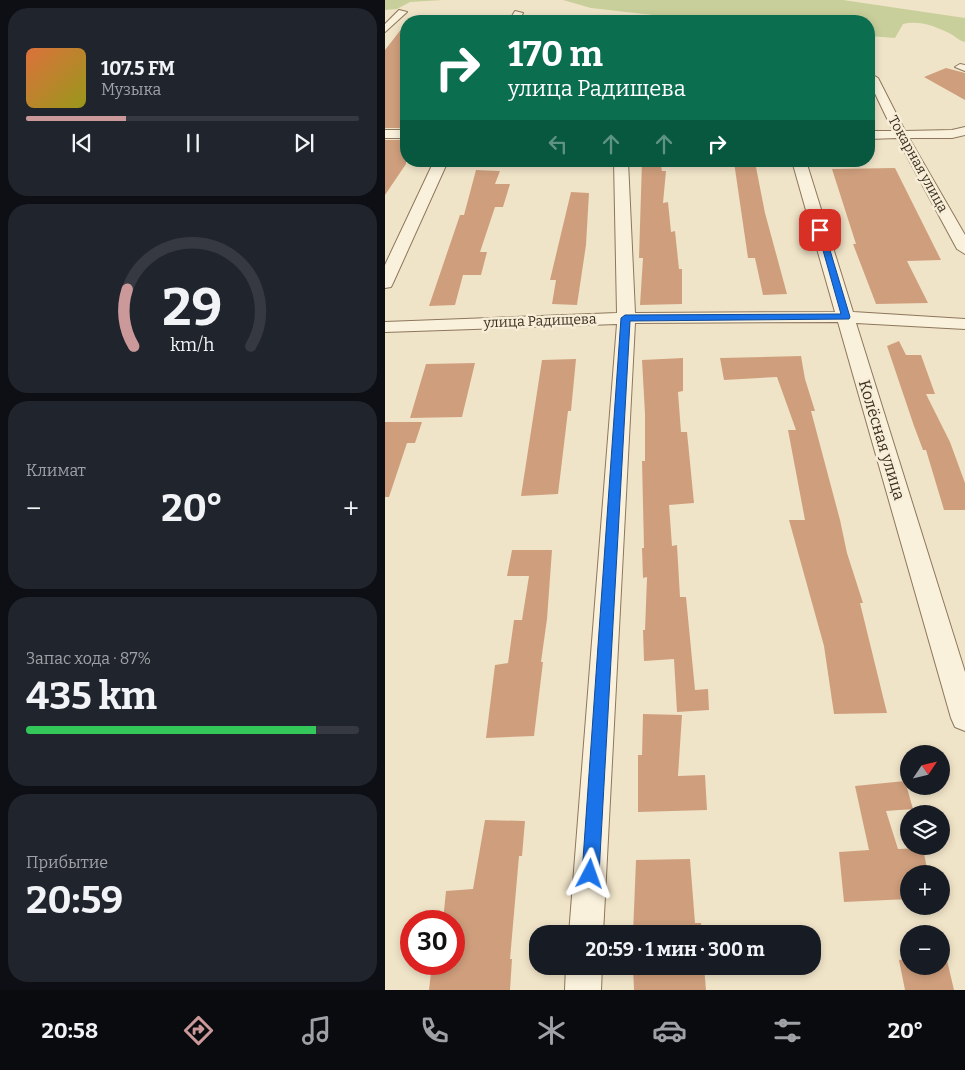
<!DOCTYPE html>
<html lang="ru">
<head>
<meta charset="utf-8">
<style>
	:root { --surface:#171b24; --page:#20242c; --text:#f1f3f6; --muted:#9ea1a6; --line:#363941; --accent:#cc999b }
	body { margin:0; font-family:Bitter,serif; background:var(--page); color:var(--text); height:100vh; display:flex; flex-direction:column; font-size:19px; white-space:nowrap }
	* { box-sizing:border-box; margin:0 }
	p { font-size:16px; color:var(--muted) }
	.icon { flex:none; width:28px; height:28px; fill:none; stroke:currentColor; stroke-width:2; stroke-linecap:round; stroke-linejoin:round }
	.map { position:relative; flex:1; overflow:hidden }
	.panel { display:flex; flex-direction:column; gap:8px; padding:8px; background:#0d0f14; width:385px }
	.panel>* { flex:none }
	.guide { position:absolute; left:15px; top:15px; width:475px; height:152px; border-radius:20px; box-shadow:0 2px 8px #0003; background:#0b6e4f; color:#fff; overflow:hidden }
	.needle { width:32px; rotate:55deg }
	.controls { position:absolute; left:515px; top:745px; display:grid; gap:10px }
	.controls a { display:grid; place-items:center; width:50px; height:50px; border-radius:50%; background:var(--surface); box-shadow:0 2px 8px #0003; font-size:25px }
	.speed { position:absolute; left:15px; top:910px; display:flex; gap:10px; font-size:25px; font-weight:700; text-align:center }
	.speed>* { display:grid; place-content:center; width:65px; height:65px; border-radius:50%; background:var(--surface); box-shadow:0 2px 8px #0003; line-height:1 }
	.speed .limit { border:8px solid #d22; background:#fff; color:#111 }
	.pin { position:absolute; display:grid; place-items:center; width:42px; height:42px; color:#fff; margin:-21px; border-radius:10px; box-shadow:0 2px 8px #0006 }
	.me { position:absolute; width:55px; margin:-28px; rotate:4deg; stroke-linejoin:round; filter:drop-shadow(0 0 4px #0008) }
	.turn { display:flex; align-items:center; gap:18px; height:105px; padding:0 25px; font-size:22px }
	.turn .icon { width:65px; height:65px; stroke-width:2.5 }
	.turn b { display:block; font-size:35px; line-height:42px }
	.lanes { display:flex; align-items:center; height:48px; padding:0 25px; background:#0003; justify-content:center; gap:25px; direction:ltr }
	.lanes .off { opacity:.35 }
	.big { font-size:38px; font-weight:700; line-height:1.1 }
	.panel .widget { flex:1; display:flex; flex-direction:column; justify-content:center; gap:8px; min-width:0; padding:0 18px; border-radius:20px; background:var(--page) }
	.panel .dial { align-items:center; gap:0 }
	.dial svg { height:130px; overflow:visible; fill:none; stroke:var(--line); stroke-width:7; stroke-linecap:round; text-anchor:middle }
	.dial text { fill:var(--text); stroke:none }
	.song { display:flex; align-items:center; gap:15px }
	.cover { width:60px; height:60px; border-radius:8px; background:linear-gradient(135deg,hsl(20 70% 55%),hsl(60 70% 35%)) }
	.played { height:5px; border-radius:2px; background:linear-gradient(90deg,var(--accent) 30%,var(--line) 30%) }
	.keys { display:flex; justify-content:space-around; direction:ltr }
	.heat { display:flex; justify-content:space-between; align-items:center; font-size:28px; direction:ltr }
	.charge { height:8px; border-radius:4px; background:linear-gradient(90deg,#34c759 87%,var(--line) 0) }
	.trip { position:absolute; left:144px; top:925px; width:292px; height:50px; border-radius:20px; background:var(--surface); box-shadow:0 2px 8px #0003; font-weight:700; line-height:50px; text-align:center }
	.menu { display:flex; height:80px; justify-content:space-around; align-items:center; background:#090b0e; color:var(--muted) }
	.menu .icon { width:35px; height:35px }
	.menu .selected { color:var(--accent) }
	.menu b { font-size:22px; color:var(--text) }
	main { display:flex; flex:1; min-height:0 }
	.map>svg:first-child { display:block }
	.green { fill:#c9cf9b }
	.building { fill:#cf9f7d }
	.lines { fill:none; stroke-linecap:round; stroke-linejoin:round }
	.minor-casing { stroke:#8d765c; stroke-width:2 }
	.minor { fill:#faf1dc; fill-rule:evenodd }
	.route { fill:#1a73e8; stroke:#114b97 }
	.labels { text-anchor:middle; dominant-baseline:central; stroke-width:5; stroke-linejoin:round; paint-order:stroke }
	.far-street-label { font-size:14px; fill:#3d2e20; stroke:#f7eed8 }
	.street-label { font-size:16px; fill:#3d2e20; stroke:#f7eed8 }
</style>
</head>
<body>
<main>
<section class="panel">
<div class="widget">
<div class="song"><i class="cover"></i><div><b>107.5 FM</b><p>Музыка</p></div></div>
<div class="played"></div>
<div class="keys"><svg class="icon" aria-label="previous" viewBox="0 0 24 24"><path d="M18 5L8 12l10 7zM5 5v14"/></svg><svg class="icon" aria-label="pause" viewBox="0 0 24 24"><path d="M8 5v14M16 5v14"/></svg><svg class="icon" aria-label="next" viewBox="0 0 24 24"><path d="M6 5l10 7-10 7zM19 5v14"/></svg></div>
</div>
<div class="widget dial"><svg viewBox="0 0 100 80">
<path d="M14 69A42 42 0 1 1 86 69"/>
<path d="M14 69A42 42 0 0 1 10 34" stroke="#cc999b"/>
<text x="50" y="56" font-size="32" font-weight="700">29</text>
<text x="50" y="72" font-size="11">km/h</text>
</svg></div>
<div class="widget"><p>Климат</p>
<div class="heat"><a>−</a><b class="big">20°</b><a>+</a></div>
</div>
<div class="widget"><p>Запас хода · 87%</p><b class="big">435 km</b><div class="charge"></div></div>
<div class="widget"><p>Прибытие</p><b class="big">20:59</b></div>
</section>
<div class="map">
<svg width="580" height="990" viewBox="0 0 580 990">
	<rect width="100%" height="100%" fill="#f0e4c8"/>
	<!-- green -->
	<path class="green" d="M0,0h58l-33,2 -13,7 -12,1z
		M178,0h280l122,18v24c-8,-2 -9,-6 -16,-9 -14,-7 -31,-13 -46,-9l-8,14 -26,-2v-15h-76l-18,-4 -15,4h-54l-115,-13z"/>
	<!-- building -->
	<path class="building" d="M21,23v105h-21v-78z
		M561,68l19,5v27l-41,-23z
		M0,140h21v24l-21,31z
		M257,161h18l2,10h4l-3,32 5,-1 3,30 4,-1 4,38h3v35l-42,1 3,-47h-4z
		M349,162h21l10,51 22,81 -24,1 -8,-37h-7z
		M510,168l46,92 -34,1 21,42 -52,1 -23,-60h3l-24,-75z
		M91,170l24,1 -5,13h15l-7,23h-8l-15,45h7l-6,23h-18l-8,30 -26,1 31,-91h4z
		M186,192l18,1 -3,52 -9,60 -25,-1 4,-24h-6z
		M514,341l7,14h15l14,39h-9l24,48 15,41v27h-21l-18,-60h-3l-9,-24 -27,-80z
		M416,356l4,23 10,32h-4l29,109 7,33 16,50h-3l27,110 -53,1 -10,-68 -35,-126h16l-17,-90h8l-19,-53 -53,3 -4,-22z
		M298,358v33l-5,1 3,40h6l7,71 -25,2 3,41 5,-1 3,52h6l9,93 13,-1 1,21 -32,2 -3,-53 -30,2 -1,-31h2l2,-53 -4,1 -1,-30h2l-2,-87h3v-47l-3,-54z
		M191,359l-5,52h-3l-10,83 -37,2 21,-136z
		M90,363l-13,54 -52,1 16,-54z
		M0,422h37l-7,21h-8l-18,54h-4z
		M127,550h40l-5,69 -6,43h2l-9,74 -48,2 9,-73 13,-2 6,-43h8l7,-44h-22z
		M258,714l39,1 -4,61 27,-1 2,35 -69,2v-57h4z
		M520,781l8,28 -27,2 12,38 25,-1 5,26h-19v25l-65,3 -5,-50 30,-2 -14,-64z
		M100,820l40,1 -3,35h-3l-9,103h2l-2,31h-81l3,-26h22v-43h-11l3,-30 27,-2z
		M305,859l5,64h6l1,11h-69l3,-74z
		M561,956l8,34h-49l-6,-30 10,-1v7h32v-9z
		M248,966h71l2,24h-72z"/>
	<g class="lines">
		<!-- minor casing -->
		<g class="minor-casing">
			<path id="minor" d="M14,10l8,2 -22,20v-8z
				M130,11l8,2 -4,8h-10z
				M575,64l5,1v6l-10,-4z
				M488,75l5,3 27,53 47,-1 13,-3v8l-13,3h-43l56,97v19l-8,-5 -60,-111 -28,1v-8h24l-24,-50v-5z
				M0,130h21v8h-21z
				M49,161h14l-55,122 -2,4 -6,1v-23z
				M229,161h14l7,152 200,-1 -43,-151h14l47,151 112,7v10l-109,-6 109,349v59l-10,-4 -4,-9 -113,-396 -203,1 -32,611h-34l48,-610 -232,8v-10l232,-9z
				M181,966h36l-1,24h-36z"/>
		</g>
		<!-- minor -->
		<use href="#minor" class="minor"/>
	</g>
	<!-- route -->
	<path class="route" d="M432,229l7,1 26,87 -1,2 -219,2 -31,553 -3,6 -6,2 -6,-2 -2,-6 39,-556 4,-3 216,-1z"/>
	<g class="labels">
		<!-- far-street labels -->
		<g class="far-street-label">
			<text transform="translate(533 164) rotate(61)">Токарная улица</text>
			<text transform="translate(155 321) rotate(-2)">улица Радищева</text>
		</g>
		<!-- street labels -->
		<g class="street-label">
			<text transform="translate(497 440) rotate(73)">Колёсная улица</text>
		</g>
	</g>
</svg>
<div class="controls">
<a><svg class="needle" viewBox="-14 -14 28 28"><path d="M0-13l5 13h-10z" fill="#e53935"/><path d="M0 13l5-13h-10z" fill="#9ea1a6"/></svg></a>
<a><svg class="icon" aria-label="layers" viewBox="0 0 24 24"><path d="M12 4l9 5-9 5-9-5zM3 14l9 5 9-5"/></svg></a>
<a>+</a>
<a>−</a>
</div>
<div class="speed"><div class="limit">30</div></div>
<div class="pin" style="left:435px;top:230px;background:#d93025"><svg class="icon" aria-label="arrive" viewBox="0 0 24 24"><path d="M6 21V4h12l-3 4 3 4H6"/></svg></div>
<svg class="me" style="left:205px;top:874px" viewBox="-20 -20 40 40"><path d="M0-17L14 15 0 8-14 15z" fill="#1a73e8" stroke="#fff" stroke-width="4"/></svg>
<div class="trip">20:59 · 1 мин · 300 m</div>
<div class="guide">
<div class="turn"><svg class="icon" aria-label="right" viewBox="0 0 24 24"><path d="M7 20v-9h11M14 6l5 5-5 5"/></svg><div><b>170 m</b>улица Радищева</div></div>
<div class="lanes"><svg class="icon off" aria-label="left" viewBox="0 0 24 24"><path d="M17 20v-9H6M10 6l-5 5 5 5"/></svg><svg class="icon off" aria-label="ahead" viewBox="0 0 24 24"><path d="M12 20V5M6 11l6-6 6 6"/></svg><svg class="icon off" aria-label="ahead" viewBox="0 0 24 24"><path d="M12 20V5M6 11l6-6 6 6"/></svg><svg class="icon" aria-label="right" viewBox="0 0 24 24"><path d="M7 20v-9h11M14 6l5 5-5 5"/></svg></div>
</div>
</div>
</main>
<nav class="menu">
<b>20:58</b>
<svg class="icon selected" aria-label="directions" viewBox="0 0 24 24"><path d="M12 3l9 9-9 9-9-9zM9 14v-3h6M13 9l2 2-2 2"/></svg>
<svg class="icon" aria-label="music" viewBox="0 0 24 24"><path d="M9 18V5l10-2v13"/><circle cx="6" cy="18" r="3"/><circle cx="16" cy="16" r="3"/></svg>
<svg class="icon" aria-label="phone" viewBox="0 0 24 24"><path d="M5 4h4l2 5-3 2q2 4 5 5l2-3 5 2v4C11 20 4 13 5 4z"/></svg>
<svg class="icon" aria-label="climate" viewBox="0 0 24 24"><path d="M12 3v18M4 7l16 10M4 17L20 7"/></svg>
<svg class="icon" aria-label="car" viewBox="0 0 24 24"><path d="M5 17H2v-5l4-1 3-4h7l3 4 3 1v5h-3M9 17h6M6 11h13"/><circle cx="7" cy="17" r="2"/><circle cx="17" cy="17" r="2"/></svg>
<svg class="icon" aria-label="filters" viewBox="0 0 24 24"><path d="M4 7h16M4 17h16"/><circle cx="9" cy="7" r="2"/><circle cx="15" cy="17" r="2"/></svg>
<b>20°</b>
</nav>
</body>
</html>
